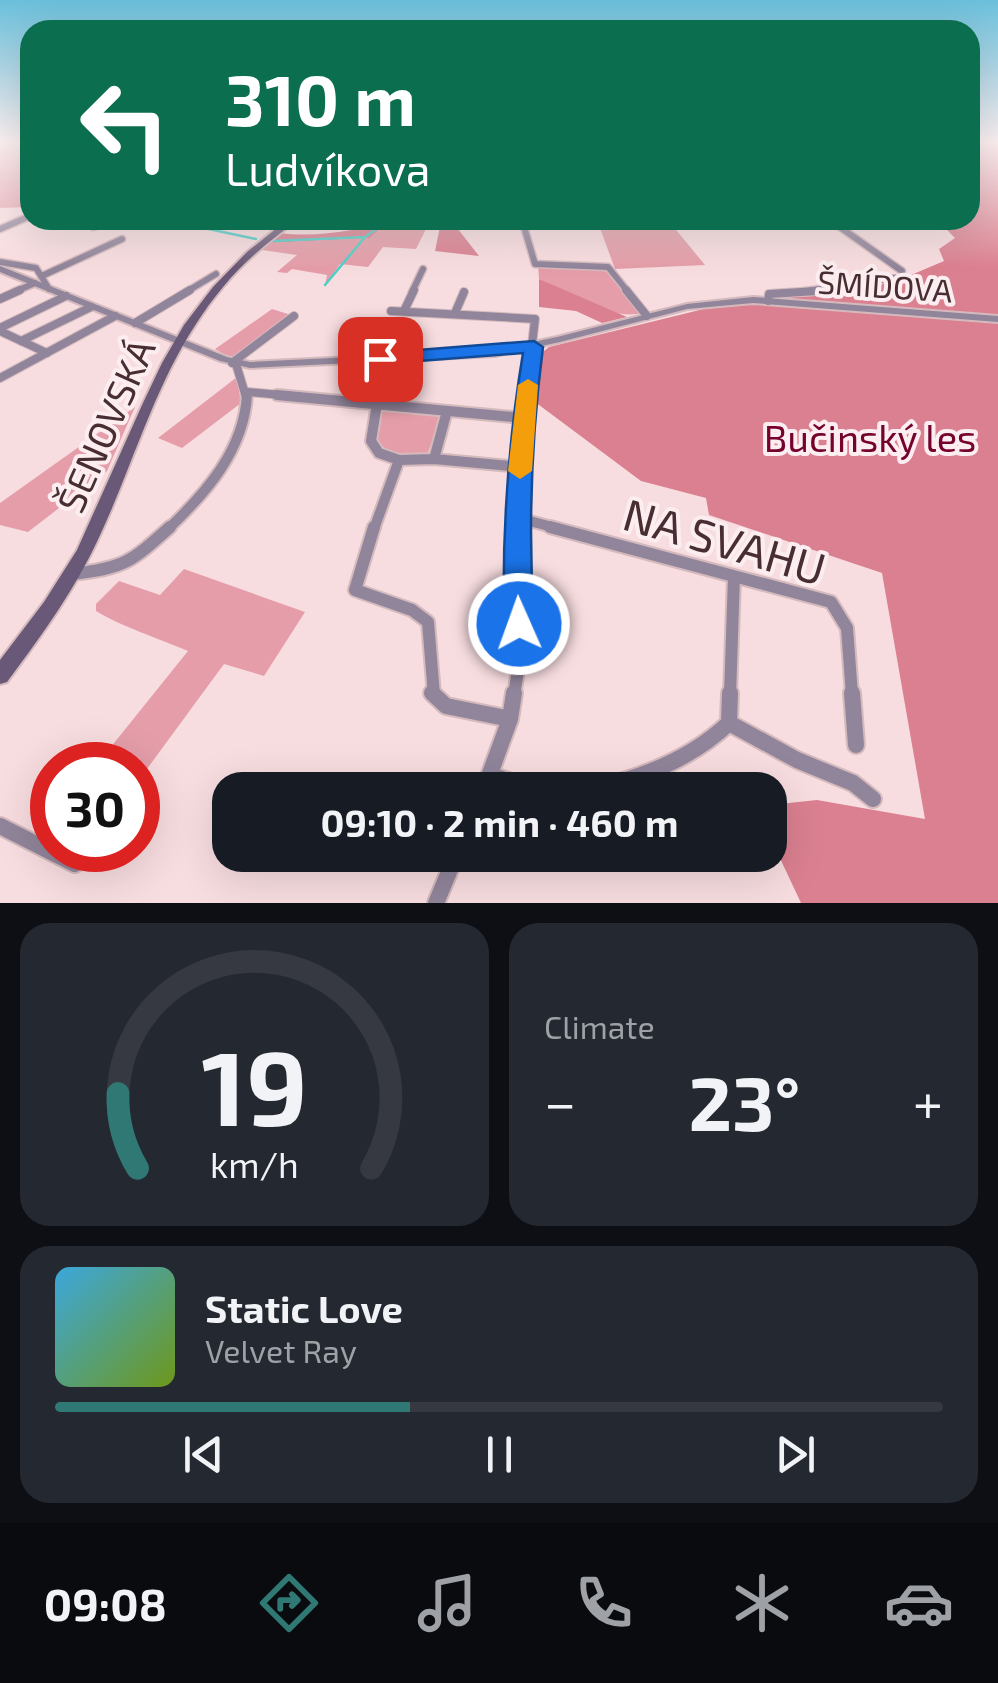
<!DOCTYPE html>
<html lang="en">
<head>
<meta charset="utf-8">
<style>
	:root { --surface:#171b24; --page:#242831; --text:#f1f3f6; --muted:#9ea1a6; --line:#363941; --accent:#307873 }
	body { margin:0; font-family:"Exo 2",sans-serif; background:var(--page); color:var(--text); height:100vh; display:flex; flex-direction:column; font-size:38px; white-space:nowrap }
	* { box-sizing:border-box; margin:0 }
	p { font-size:32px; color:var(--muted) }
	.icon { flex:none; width:55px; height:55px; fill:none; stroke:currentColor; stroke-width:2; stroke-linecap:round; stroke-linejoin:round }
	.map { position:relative; height:903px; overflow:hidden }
	.side { display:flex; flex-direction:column; gap:20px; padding:20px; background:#0d0f14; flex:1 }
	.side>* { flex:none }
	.guide { position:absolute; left:20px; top:20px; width:960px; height:210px; border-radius:30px; box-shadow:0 10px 40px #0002; background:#0b6e4f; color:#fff; overflow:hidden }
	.speed { position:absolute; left:30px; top:742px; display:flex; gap:20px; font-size:50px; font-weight:700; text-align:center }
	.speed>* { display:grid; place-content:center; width:130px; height:130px; border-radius:50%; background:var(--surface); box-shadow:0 10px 40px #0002; line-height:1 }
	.speed .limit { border:15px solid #d22; background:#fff; color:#111 }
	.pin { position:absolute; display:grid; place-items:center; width:85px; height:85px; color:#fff; margin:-42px; border-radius:20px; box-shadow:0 5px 15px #0006 }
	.me { position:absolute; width:110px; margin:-55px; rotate:358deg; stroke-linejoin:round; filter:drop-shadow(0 0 8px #0008) }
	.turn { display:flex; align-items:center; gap:35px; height:210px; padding:0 40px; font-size:45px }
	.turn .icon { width:130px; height:130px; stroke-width:2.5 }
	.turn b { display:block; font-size:70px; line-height:85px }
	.big { font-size:75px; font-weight:700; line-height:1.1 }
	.side .widget { flex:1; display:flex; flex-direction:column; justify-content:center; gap:15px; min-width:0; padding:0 35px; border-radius:30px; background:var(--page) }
	.side .dial { align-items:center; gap:0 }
	.dial svg { height:260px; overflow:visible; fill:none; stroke:var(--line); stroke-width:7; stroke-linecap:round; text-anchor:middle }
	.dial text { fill:var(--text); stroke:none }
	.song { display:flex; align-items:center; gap:30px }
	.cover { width:120px; height:120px; border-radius:15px; background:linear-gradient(135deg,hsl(200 70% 55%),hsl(80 70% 35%)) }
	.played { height:10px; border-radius:5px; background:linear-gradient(90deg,var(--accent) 40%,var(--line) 40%) }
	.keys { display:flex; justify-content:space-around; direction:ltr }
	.heat { display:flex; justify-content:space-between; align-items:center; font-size:55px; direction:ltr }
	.side .tiles { flex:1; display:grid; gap:20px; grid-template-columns:1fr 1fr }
	.widget:last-child { grid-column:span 2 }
	.trip { position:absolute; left:212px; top:772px; width:575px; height:100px; border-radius:30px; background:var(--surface); box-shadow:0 10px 40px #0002; font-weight:700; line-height:100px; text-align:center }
	.tabs { display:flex; height:160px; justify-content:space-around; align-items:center; background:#090b0e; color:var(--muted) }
	.tabs .icon { width:70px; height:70px }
	.tabs .active { color:var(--accent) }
	.tabs b { font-size:45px; color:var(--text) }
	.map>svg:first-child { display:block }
	.green { fill:#e59ea9 }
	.forest { fill:#db8090 }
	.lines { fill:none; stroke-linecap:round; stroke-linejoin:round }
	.stream { stroke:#4dcfc7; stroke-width:2.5 }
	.minor-far4-casing { stroke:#d5babd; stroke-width:9 }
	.minor-far3-casing { stroke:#d5babd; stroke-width:10 }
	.minor-far2-casing { stroke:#d5babd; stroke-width:14 }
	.minor-far1-casing { stroke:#d5babd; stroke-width:16 }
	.minor-casing { stroke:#d5babd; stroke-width:20 }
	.tertiary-casing { stroke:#d5babd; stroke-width:4 }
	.secondary-casing { stroke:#d5babd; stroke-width:4 }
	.minor-far4 { stroke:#91859b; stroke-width:6 }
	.minor-far3 { stroke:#91859b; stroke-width:8 }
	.minor-far2 { stroke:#91859b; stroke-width:10 }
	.minor-far1 { stroke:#91859b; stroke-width:12 }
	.minor { stroke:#91859b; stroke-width:16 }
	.tertiary { fill:#91859b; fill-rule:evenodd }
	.secondary { fill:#695877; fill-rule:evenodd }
	.route { fill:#1a73e8; stroke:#114b97; stroke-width:2.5 }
	.slow { fill:#f59e0b }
	.labels { text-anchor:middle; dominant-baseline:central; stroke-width:8; stroke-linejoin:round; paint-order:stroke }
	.far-street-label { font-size:32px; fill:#482e32; stroke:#fceef0 }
	.street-label { font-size:38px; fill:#482e32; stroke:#fceef0 }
	.park-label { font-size:38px; fill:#75012d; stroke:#fceef0 }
	.near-street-label { font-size:45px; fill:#482e32; stroke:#fceef0 }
</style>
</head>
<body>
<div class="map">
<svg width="998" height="903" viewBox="0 0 998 903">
	<rect width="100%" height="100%" fill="#f8dde0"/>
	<!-- green -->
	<path class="green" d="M0,142h30v65l-30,1z
		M597,220h71l37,45 -90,4z
		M430,221l-14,28 -33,-2 -15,20 -28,-3 -15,21 2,-10 -35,-6 -5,4 -10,-1 20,-17 -35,-5 -12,6 17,-13 103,-5 12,-11z
		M538,266l68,2 36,45c-30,8 -75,-20 -103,-34z
		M272,309l22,7 -61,44 -18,-11z
		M237,377l4,26 -59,45 -24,-10z
		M135,407l-28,64 -79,61 -28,-7v-22z
		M382,409l60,5 -15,41c-27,1 -40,2 -55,-22z
		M184,569l121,43 -41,64 -40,-12 -80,109 -6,-8h-9l-23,-12 82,-102c-28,-12 -68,-25 -92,-40v-7l23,-23 41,14z"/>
	<!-- forest -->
	<path class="forest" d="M970,142h28v173l-223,-17 58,-3 71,-17 40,-17 -5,-12 16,-11 -18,-18h33z
		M396,220h55l28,36 -44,-5 6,-29 -59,5 -12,11 -103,5 12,-10c42,5 76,-3 117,-13z
		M539,279l88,38 -25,6 -26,-12 -37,-4z
		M769,304l229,17v582h-197l-31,-66v-32l47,-5 108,19 -43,-246 -173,-58 -3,-17 -65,-17 -110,-82 7,-43 11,-9 171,-42z"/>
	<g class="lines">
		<!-- stream -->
		<path class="stream" d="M166,220l90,19
			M272,241l93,-4 17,-12 18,-5
			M325,285l40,-48"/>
		<!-- minor-far4 casing -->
		<g class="minor-far4-casing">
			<path id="minor-far4" d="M522,220l13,44 73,3 20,25
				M93,227l21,-7
				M0,229l30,-13
				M0,262l36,6 13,21
				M44,275l78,-36
				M14,292l21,-9
				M186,292l30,-18
				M412,292l11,-23
				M800,292l101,-15 1,-6 -72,-51"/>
		</g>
		<!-- minor-far3 casing -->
		<g class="minor-far3-casing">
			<path id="minor-far3" d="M626,290l21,26
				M0,299l20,-9
				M768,301l1,-7 64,-4
				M391,311l144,8 -9,78
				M404,311l10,-21
				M455,313l9,-21
				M135,323l55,-33
				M0,328l66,-32
				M0,331l47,22
				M21,341l70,-34
				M232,363l62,-47
				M236,364l10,33
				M0,378l115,-62
				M248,392l55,5"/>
		</g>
		<!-- minor-far2 casing -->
		<g class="minor-far2-casing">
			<path id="minor-far2" d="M277,395l246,23
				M434,459l13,-48
				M399,460l35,-1 86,8
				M518,518l42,11
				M168,529c38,-36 76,-79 79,-134
				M374,529l25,-69 -20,-7 -8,-12 6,-37
				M517,529l9,-134"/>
		</g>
		<!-- minor-far1 casing -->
		<g class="minor-far1-casing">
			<path id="minor-far1" d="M374,527l-19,63 57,20 16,12 6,73
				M550,527l281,75 16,26 5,67
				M72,574c53,-6 59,-12 98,-47
				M514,695l6,-37 -3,-131
				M730,695l4,-118"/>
		</g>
		<!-- minor casing -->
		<g class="minor-casing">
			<path id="minor" d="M432,693l14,13 64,13
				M852,693l4,52
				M729,723l1,-30
				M491,775l43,15
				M484,790l26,-71 4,-26
				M588,790c52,-11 102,-30 141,-67l68,37 56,23 20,16
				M0,826l75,38
				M436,903l20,-48"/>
		</g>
		<!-- tertiary casing -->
		<g class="tertiary-casing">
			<path id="tertiary" d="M0,266l227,91 23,5 245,-12 62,-13 130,-33 66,-7 245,19v6l-245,-19 -66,6 -127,33 -65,14 -245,12 -30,-7 -220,-89z"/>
		</g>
		<!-- secondary casing -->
		<g class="secondary-casing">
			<path id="secondary" d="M287,220h9c-13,12 -28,22 -41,34 -23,20 -43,45 -59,70 -42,64 -63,140 -95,209 -24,54 -59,102 -94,149l-7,2v-24l44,-58 33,-52 66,-147 19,-40 22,-38 29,-38 34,-35z"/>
		</g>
		<!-- minor-far4 -->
		<use href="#minor-far4" class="minor-far4"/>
		<!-- minor-far3 -->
		<use href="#minor-far3" class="minor-far3"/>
		<!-- minor-far2 -->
		<use href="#minor-far2" class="minor-far2"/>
		<!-- minor-far1 -->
		<use href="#minor-far1" class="minor-far1"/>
		<!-- minor -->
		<use href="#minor" class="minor"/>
		<!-- tertiary -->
		<use href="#tertiary" class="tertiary"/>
		<!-- secondary -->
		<use href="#secondary" class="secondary"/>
	</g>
	<!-- sky -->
	<linearGradient id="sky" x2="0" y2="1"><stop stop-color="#6abfdb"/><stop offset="0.53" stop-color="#fcf0f1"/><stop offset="1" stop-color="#fcf0f1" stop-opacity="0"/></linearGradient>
	<rect width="998" height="268" fill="url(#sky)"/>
	<!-- route -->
	<path class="route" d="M534,341l9,6c-12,92 -15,184 -9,277l-5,10 -10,3 -11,-3 -4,-10c-2,-91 4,-181 19,-271l-143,11 -9,-5 9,-6z"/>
	<!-- slow -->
	<path class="slow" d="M528,379l10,6 -6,86 -12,8 -12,-8 10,-86z"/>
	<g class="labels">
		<!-- far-street labels -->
		<g class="far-street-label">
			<text transform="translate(885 285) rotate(4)">ŠMÍDOVA</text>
		</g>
		<!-- street labels -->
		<g class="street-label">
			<text transform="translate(105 425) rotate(-66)">ŠENOVSKÁ</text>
		</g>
		<!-- park labels -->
		<g class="park-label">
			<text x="870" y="437">Bučinský les</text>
		</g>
		<!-- near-street labels -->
		<g class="near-street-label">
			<text transform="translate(725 540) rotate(16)">NA SVAHU</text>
		</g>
	</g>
</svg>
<div class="speed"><div class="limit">30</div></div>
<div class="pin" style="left:380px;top:359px;background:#d93025"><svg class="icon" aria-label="arrive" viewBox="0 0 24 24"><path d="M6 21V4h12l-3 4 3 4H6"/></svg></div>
<svg class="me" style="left:519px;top:624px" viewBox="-20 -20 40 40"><circle r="17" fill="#1a73e8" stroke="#fff" stroke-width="3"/><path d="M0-11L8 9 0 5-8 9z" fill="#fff"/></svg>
<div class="trip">09:10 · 2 min · 460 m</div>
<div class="guide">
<div class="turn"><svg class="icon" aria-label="left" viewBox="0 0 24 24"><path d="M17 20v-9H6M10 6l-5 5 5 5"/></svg><div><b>310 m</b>Ludvíkova</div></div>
</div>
</div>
<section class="side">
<div class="tiles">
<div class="widget dial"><svg viewBox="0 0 100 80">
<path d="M14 69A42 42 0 1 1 86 69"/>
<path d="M14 69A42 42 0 0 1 8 46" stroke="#307873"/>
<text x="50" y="56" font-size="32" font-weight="700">19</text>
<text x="50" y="72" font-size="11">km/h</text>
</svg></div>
<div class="widget"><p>Climate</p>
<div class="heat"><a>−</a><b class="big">23°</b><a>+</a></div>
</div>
<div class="widget">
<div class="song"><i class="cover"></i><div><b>Static Love</b><p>Velvet Ray</p></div></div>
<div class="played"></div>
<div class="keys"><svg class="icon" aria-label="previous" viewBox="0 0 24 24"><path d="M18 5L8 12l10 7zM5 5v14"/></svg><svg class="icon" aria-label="pause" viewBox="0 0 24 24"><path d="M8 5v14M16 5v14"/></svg><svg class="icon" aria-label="next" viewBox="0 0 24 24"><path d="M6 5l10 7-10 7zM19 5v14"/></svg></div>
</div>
</div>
</section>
<nav class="tabs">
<b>09:08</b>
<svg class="icon active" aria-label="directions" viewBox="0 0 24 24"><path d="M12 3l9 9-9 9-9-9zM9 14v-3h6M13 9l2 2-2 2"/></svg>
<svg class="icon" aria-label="music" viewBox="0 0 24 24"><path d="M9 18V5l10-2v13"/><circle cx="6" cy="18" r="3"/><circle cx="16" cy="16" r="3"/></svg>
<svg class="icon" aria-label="phone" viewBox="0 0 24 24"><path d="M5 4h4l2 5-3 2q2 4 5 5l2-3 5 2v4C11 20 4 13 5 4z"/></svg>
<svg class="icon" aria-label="climate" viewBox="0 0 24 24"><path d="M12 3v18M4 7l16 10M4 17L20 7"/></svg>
<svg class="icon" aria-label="car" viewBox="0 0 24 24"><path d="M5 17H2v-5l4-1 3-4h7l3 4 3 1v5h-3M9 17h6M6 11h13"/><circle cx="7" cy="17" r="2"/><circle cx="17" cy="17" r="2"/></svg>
</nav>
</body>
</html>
